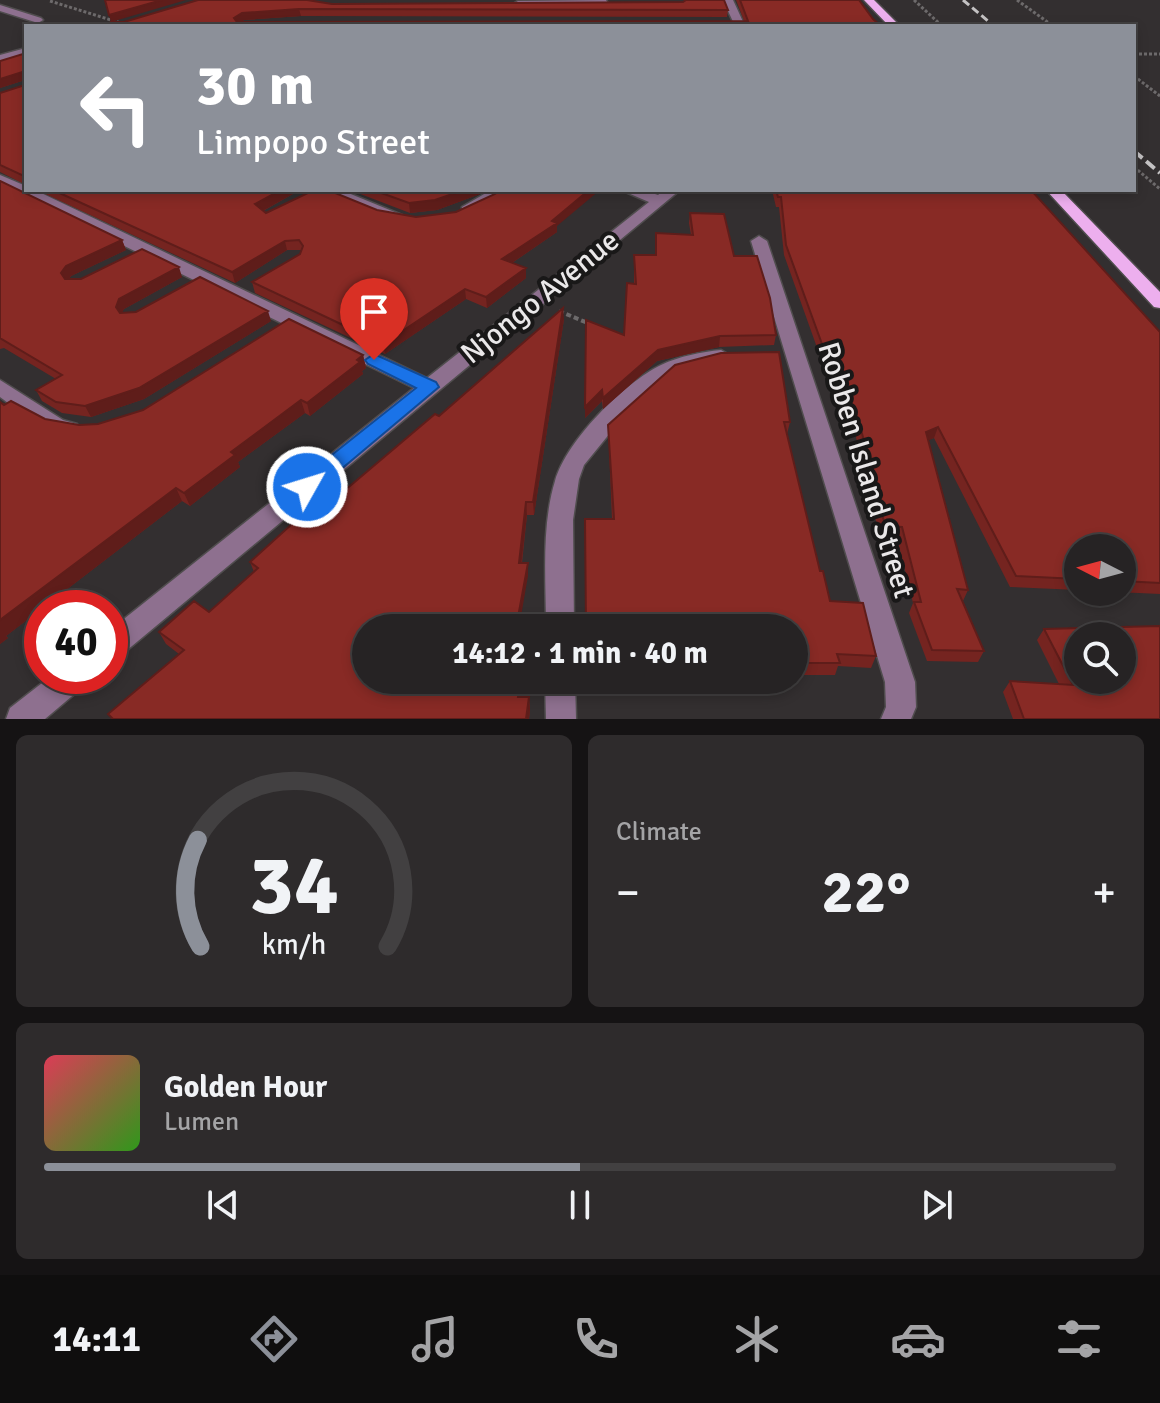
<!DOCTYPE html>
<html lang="en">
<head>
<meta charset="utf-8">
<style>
	:root { --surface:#262324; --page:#2e2b2c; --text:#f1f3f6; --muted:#a4a4a6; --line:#424041; --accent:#8c9099 }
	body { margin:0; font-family:Signika,sans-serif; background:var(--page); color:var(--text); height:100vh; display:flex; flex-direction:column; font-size:30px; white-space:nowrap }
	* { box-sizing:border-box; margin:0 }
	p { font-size:26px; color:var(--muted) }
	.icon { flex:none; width:44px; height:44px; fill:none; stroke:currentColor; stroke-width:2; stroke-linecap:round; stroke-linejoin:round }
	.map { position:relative; height:719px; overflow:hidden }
	.panel { display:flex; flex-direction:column; gap:16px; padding:16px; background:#151314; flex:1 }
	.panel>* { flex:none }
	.banner { position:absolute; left:24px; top:24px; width:1112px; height:168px; border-radius:0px; box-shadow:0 4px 12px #0003,0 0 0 2px var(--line); background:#8c9099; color:#fff; overflow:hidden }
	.needle { width:52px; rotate:276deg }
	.tools { position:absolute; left:1064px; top:534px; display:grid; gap:16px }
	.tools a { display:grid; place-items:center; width:72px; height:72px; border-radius:50%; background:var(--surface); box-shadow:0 4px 12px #0003,0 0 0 2px var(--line); font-size:40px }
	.speed { position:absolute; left:24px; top:590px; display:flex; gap:16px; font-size:40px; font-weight:700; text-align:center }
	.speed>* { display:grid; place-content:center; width:104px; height:104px; border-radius:50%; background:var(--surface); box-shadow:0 4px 12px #0003,0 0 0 2px var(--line); line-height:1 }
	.speed .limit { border:12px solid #d22; background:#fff; color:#111 }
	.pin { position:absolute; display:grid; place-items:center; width:68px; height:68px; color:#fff; margin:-82px -34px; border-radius:50% 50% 50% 0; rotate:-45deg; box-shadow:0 0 8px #0007 }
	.pin .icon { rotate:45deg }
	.me { position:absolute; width:88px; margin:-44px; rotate:51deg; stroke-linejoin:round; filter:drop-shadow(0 0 6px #0008) }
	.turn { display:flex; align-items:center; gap:28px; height:168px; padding:0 40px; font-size:36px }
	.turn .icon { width:104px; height:104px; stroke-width:2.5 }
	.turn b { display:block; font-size:56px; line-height:68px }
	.big { font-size:60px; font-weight:700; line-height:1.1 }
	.panel .card { flex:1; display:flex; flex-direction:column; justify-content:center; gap:12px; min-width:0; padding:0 28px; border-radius:12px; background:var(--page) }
	.panel .dial { align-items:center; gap:0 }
	.dial svg { height:208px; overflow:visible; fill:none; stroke:var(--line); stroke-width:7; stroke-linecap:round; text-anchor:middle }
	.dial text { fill:var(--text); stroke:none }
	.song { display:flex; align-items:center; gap:24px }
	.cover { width:96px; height:96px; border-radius:12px; background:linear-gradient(135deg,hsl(350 70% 55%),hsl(110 70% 35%)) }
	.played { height:8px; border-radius:4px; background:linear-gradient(90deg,var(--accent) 50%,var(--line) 50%) }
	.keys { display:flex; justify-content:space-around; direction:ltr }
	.heat { display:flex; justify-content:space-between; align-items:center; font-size:44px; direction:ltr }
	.panel .tiles { flex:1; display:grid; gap:16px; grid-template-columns:1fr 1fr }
	.card:last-child { grid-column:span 2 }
	.trip { position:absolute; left:352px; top:614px; width:456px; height:80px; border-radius:40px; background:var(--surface); box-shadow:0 4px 12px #0003,0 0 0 2px var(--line); font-weight:700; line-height:80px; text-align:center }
	.tab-bar { display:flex; height:128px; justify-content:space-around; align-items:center; background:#0f0e0e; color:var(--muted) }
	.tab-bar .icon { width:56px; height:56px }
	.tab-bar .active { color:var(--accent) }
	.tab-bar b { font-size:36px; color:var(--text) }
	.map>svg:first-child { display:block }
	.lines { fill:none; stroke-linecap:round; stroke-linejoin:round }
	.minor-casing { stroke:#504d4e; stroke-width:3 }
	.major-casing { stroke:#504d4e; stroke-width:3 }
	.path-far1 { stroke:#6d6a6b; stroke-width:3; stroke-dasharray:3 2; stroke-linecap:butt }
	.path { stroke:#6d6a6b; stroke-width:4; stroke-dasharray:5 3; stroke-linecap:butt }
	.minor { fill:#8e708f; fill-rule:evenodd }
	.major { fill:#edafee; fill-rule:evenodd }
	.rail-far1 { stroke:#c4c2c3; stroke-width:3; stroke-dasharray:8 4; stroke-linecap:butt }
	.rail { stroke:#c4c2c3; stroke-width:4; stroke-dasharray:11 5; stroke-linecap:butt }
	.wall { fill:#752420 }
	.shaded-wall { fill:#5f1d1a }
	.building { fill:#882a25; stroke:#5f1d1a; stroke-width:2; fill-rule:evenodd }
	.route { fill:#1a73e8; stroke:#114b97; stroke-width:2 }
	.labels { text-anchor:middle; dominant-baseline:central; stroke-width:8; stroke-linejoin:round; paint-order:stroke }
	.street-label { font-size:30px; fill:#eae8e9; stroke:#191818 }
</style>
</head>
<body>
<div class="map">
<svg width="1160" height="719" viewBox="0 0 1160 719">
	<rect width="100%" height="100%" fill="#332f30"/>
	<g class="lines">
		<!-- minor casing -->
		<g class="minor-casing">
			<path id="minor" d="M606,0l3,5 -91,2 -5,-3 5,-3z
				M723,0h10l12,26h-10z
				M0,5l41,13 2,2 -5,3 -38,-12z
				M26,48v6l-26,8v-7z
				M0,175l26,11v4h9l392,188 222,-176 -28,-12h22l15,5 6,-5h16l-560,466 -10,4v-30l304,-242 -414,-203z
				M320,190h21l73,30 -2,3h-12z
				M491,190h18l-37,23h-10v-6z
				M759,236l8,5 148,441 1,25 -5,12h-30l5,-12 -1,-25 -134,-441z
				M721,350l10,6 -3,4 -42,9 -21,11 -46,42 -35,43 -5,14 -6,41 1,108h-28c0,-48 -5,-101 9,-147 12,-41 69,-98 106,-116 19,-9 40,-13 60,-15z
				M0,380l63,40 14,4 3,5 -3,5c-27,8 -57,-23 -77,-37z
				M51,676h38l-5,10 -39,33h-39l4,-11z
				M545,680h30l1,39h-30z"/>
		</g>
		<!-- major casing -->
		<g class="major-casing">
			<path id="major" d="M864,0h10l26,26h-11z
				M1046,190h15l99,102v16l-6,-1z"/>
		</g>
		<!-- path-far1 -->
		<path class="path-far1" d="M914,0l28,26
			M1017,0l36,26
			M50,1l74,23
			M1134,54h26
			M1134,76l26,20
			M1134,167l26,22"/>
		<!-- path -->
		<path class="path" d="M559,311l31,13"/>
		<!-- minor -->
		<use href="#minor" class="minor"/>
		<!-- major -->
		<use href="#major" class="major"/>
		<!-- rail-far1 -->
		<path class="rail-far1" d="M963,0l31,26"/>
		<!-- rail -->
		<path class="rail" d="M1134,151l26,22"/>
	</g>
	<!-- wall -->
	<path class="wall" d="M736,0h123l14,19 8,7 -768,-4 219,-18 396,6 -1,7 -426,-1 -57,4 -3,2 503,-1z
		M26,53v132l-26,-13v-79l25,-8v-5l-25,8z
		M0,181l122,59 4,10 -55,26 -2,3 113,-2 -58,32 -2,3 149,9 -127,78 -53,18 -29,-4 -20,-12 -6,-11 20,-11 -52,-31 -4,1z
		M37,190h263l-37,21 3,2 111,-3 39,7 141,9v6l-45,31 14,5v10l-39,30 -21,-9 -81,55 -130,-61 -3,-11 48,-28 1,-4h-14l-52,33z
		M350,190h141l-54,20 -27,3z
		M772,190h259l129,142v262l-43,-2h5v-44h-44v42l-68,-3 -76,-149 -6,2 40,150 -5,11 21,50 -6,11 -51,-1 -18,-48 4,-10 -16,-65 -15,-1 -16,-43 3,-10 -14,-50 -6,-15h-5l-7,-21h-2l-51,-143 -5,-48h-3z
		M690,213l44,43 42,79 -2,10 -55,2 -62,14 -54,48 -1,-8 -17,17 1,-98 38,15 10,-51v-29h22v-22l35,2 -2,-12z
		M564,319l-30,196h-7l-5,48 6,13 -162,104h144v2l11,15h8l1,13 -1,9h-417l-4,-5 71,-60 -13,-10 -7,-12 50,-20 45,-40 -4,-10 94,-71z
		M363,355l3,13 -4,3 1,3 -53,42 -5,-3 -67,49 2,5 -50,39 -8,-5 -176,135 2,2 -8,6v-242l45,17 34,6 19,-1z
		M790,422l-3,12 33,137 10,30 46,55 -5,12 -33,-2 -3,9h-41v-47l-182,-109 -4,-94z
		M1044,629l116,90h-147l-10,-27 7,-11 49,3 -22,-44z"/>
	<!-- shaded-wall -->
	<path class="shaded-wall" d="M162,0h24l-75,22 -2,-7z
		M299,9l2,7 -57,4 -8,6 -2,-8 8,-5z
		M22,72l3,8 -25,8v-9z
		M281,190h19l-43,24 -2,-10z
		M464,190h27l-54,20 -27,3 -1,-10z
		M589,190h11l-43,36v6l-54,37 -1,-10z
		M122,240l4,10 -55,26 -5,7 -5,-10 5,-7z
		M285,241l2,9 -52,33 -3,-11z
		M179,267l3,10 -58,32 -4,8 -4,-10 3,-8z
		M526,268v10l-39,30 -1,-11z
		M465,289l1,10 -81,55 -2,-10z
		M563,308l1,11 -30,196 -1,-13z
		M268,311l3,10 -127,78 -53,18 -6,-11z
		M720,336l-1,11 -62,14 -54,48v-11l55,-48z
		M363,355l3,13 -4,3 1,3 -53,42 -3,-13z
		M602,390v11l-17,17v-11z
		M301,400l4,13 -67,49 2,5 -50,39 -6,-13 47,-41z
		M938,427l-4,11 -12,5 4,-11z
		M176,488l6,13 -176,135 2,2 -8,6v-24z
		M526,502l1,13 -7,60 -1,-12z
		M528,563v13l-9,52h-3z
		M529,697l1,13 -1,9h-3z"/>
	<!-- building -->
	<path class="building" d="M105,0h57l-53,15z
		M198,0h109l25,4 351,-2 3,-2h38l4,10 -429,-1 -57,4 -8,5 3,4 511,-1 -8,-21h119l14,19 8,7h-769l-1,-4h13z
		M26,53v124l-26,-12v-72l25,-8 1,-10 -4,-3 -22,7v-18z
		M0,181l122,59 -56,26 -5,7 4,6h16l61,-30 37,18 -60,32 -3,8 4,6 16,-1 64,-35 68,34 -129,77 -54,18 -29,-4 -20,-12 26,-15 -62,-37z
		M53,190h228l-26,14 11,9 48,-23h14l49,20 39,7 40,-5 39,-18 5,-4h89l-37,31 5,2 -55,36 24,9 -40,29 -21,-8 -82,55 -131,-62 48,-28 3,-8 -4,-6 -14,1 -53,31z
		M373,190h91l-29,10 -26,3z
		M776,190h255l129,142v251l-38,-2v-33h-44v31l-62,-3 -78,-149 -12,5 42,158 -11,-1 27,62 -52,-1 -18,-48h7l-19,-75 -16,-1 -16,-43h6l-17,-60 -6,-15h-6l-7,-20h-2l-52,-143 -5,-48h-3z
		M690,213l34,1 10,42h23l13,42 6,37 -56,1 -62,14 -55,48 -1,-8 -17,17 1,-87 38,15 3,-52 9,1 -2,-29h22v-22l37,2z
		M563,308l-30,194h-7l-7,61h9l-12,65h-150v52h141v2h13l-2,15h11l-3,22h-413l-5,-5 76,-64 -25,-18 35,-31 15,11 49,-44 -8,-6 84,-76 10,5 91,-77 4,2z
		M289,319l74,36 -6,5 3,2 -53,41 -6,-3 -70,52 4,3 -51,38 -8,-5 -176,132v-218l4,3 7,-4 34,18 34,6 19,-1 45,-14z
		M779,352l11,70h-6l36,149h3l7,30 33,2 13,53 -39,-2 3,9h-46v-35h-208l-1,-109h29l-6,-94 67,-60 46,-12z
		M1160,626v93h-136l-14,-38 63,4 -29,-56zM1078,636h44v44h-44z"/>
	<!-- route -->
	<path class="route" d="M374,354l62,28 3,5 -125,105h-15l-3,-5 3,-6 117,-93 -48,-24 -3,-4z"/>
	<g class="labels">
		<!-- street labels -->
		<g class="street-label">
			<text transform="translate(540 297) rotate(-39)">Njongo Avenue</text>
			<text transform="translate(866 470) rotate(73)">Robben Island Street</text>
		</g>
	</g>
</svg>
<div class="tools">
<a><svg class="needle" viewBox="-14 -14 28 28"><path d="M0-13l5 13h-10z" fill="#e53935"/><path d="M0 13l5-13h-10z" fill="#a4a4a6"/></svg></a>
<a><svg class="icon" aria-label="search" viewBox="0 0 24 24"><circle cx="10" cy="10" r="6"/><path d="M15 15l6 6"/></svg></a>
</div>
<div class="speed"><div class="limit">40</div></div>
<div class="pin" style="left:374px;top:360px;background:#d93025"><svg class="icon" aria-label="arrive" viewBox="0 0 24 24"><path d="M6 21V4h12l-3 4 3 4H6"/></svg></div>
<svg class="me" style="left:307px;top:487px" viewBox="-20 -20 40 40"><circle r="17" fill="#1a73e8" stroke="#fff" stroke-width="3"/><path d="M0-11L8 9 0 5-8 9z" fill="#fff"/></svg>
<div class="trip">14:12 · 1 min · 40 m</div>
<div class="banner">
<div class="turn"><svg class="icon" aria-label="left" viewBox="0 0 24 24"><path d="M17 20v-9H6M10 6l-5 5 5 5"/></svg><div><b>30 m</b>Limpopo Street</div></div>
</div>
</div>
<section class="panel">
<div class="tiles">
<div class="card dial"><svg viewBox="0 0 100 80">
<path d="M14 69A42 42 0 1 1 86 69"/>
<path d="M14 69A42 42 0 0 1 13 28" stroke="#8c9099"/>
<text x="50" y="56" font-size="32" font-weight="700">34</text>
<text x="50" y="72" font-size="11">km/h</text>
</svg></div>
<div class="card"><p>Climate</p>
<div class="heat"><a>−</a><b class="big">22°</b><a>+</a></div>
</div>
<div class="card">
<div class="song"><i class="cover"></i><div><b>Golden Hour</b><p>Lumen</p></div></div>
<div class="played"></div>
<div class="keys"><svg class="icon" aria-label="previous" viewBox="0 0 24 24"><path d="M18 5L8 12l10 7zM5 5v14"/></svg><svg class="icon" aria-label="pause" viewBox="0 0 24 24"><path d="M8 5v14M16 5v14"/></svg><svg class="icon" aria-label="next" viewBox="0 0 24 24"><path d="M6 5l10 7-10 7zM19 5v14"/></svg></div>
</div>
</div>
</section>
<nav class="tab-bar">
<b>14:11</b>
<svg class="icon active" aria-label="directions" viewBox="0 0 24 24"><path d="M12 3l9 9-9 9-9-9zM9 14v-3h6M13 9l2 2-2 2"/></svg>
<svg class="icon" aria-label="music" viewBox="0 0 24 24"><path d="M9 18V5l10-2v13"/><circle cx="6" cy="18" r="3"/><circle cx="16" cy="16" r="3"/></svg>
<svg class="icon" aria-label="phone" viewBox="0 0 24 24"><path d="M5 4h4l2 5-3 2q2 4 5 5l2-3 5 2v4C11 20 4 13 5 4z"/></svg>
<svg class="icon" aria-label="climate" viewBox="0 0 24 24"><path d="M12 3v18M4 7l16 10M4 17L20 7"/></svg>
<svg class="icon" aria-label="car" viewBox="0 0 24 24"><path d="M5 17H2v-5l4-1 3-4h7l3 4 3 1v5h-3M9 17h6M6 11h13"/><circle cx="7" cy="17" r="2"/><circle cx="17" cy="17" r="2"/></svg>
<svg class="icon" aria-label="filters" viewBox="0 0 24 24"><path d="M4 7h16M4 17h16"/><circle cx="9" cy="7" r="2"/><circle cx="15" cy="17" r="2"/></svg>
</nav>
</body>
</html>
